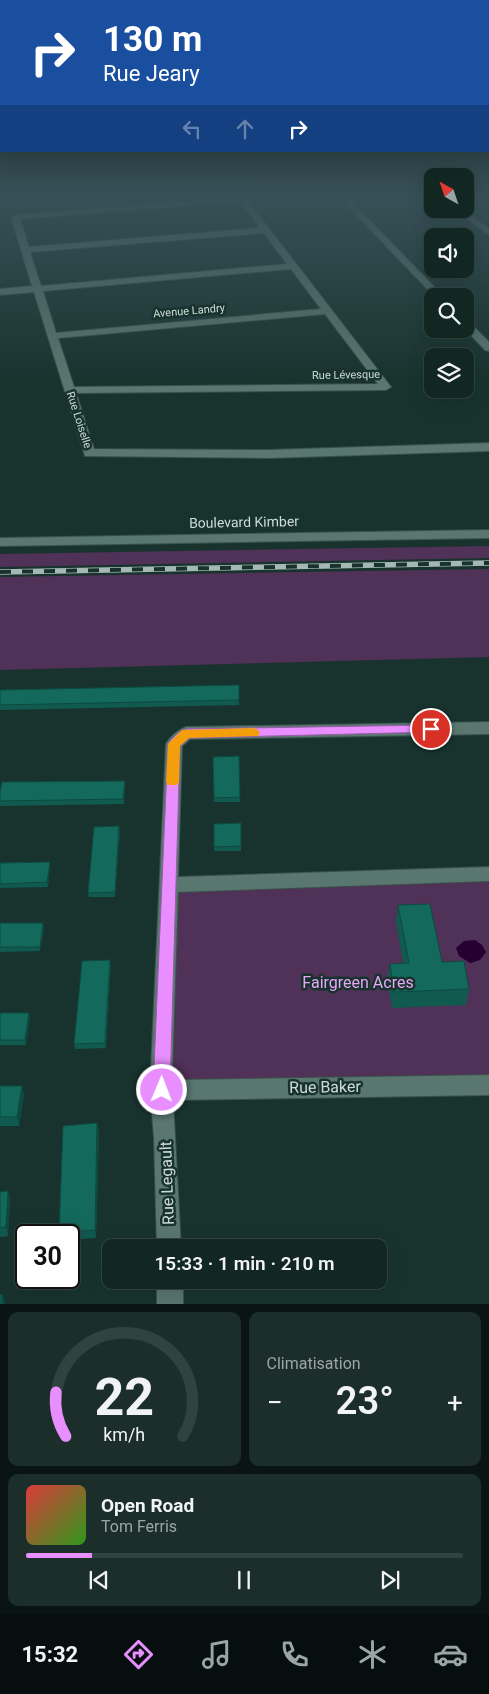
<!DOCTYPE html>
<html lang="fr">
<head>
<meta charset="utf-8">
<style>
	:root { --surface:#122622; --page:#1b2e2a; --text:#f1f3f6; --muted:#9ca5a5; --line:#314340; --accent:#e88eff }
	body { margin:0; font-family:Roboto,sans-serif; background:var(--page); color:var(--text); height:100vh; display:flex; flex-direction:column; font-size:19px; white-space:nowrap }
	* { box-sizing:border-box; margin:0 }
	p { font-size:16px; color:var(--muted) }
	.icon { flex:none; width:28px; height:28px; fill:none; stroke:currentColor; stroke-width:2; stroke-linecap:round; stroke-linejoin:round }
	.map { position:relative; height:1304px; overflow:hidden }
	.side { display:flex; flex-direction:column; gap:8px; padding:8px; background:#0a1513; flex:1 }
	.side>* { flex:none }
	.top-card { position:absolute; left:0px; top:0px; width:490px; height:152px; box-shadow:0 5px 20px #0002,0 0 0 1px var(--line); background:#1a4fa0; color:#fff; overflow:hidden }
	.needle { width:32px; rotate:320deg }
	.controls { position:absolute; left:424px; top:168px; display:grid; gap:10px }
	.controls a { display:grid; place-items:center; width:50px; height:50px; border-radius:10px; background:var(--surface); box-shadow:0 5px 20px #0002,0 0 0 1px var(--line); font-size:25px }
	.speed { position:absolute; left:15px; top:1224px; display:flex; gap:10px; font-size:25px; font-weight:700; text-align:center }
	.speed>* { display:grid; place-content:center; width:65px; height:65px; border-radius:50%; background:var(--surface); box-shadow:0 5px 20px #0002,0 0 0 1px var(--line); line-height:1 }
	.speed .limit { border:2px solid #111; border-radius:8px; background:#fff; color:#111 }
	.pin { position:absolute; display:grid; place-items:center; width:42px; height:42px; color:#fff; margin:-21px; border:2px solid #fff; border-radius:50%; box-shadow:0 1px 5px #0007 }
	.me { position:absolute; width:55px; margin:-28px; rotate:1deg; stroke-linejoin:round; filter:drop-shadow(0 0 4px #0008) }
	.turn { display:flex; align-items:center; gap:18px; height:105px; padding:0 20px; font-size:22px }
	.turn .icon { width:65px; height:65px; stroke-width:2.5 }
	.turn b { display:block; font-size:35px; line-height:42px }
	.lanes { display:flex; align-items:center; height:48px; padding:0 20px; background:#0003; justify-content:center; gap:25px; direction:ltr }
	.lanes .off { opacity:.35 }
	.big { font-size:38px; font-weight:600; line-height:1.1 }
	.side .widget { flex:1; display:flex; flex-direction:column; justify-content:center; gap:8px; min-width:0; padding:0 18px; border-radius:10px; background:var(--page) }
	.side .dial { align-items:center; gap:0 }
	.dial svg { height:130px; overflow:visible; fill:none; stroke:var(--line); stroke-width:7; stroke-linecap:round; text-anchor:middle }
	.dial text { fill:var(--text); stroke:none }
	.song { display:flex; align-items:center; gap:15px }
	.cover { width:60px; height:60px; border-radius:8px; background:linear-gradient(135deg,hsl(0 70% 55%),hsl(110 70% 35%)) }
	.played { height:5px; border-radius:2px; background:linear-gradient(90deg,var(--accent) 15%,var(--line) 15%) }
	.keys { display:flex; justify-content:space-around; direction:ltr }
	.heat { display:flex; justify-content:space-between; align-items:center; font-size:28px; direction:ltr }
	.side .tiles { flex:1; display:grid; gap:8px; grid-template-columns:1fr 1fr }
	.widget:last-child { grid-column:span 2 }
	.trip { position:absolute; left:102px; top:1239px; width:285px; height:50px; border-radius:10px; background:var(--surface); box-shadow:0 5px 20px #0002,0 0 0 1px var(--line); font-weight:600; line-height:50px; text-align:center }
	.tabs { display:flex; height:80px; justify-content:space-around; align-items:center; background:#070f0e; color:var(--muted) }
	.tabs .icon { width:35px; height:35px }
	.tabs .on { color:var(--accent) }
	.tabs b { font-size:22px; color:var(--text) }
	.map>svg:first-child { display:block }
	.green { fill:#503157 }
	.water { fill:#260030 }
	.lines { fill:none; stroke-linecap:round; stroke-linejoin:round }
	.minor-casing { stroke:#3a514c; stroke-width:2 }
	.minor { fill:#59766f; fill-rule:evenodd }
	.rail-casing { stroke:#a6b8b3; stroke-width:5.5 }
	.rail { stroke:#18332e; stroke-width:4; stroke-dasharray:11; stroke-linecap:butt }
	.wall { fill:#105a4f }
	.shaded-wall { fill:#0d4a40 }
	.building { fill:#13695c; stroke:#0d4a40 }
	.route { fill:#e88eff; stroke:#975ca6 }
	.slow { fill:#f59e0b }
	.labels { text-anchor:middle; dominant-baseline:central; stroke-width:5; stroke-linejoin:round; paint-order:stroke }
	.far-street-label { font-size:11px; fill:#cddcd8; stroke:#18332e }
	.street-label { font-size:14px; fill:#cddcd8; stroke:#18332e }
	.near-park-label { font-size:16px; fill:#e7a6f7; stroke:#18332e }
	.near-street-label { font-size:16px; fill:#cddcd8; stroke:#18332e }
</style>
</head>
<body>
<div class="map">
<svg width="489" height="1304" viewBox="0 0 489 1304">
	<rect width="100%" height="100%" fill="#18332e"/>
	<!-- green -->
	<path class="green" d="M489,546v12l-489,9v-13z
		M489,569v88l-489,13v-93z
		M489,874v211l-328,5 7,-205z"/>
	<!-- water -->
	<path class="water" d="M475,940l7,5 4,7 -6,8 -10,3 -11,-7 -3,-8 8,-7z"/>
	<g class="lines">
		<!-- minor casing -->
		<g class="minor-casing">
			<path id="minor" d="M212,200h35l144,187 -5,3 -310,3 18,56 174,1 221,-7v8l-221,7 -183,-2 -51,-164 -34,3v-6l32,-3 -21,-69 4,-2zM240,201l20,27 -231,19 -9,-28zM264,233l23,31 -246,22 -11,-34zM291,269l30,40 -265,24 -13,-42zM325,314l53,70 -304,3 -16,-49z
				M342,200h8l93,96h-9z
				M454,209h9l26,20v6z
				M465,320l3,1 21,21v9l-4,-1 -20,-21z
				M489,530v8l-489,8v-8z
				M489,722v12l-299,5 -8,7 -4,131 311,-10v14l-311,11 -6,188 317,-5v20l-316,5 8,148h-24l-3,-110 -4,-48 16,-346c4,-7 12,-14 20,-17z
				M157,1280h26v24h-26z"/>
		</g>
		<!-- minor -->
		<use href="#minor" class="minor"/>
		<!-- rail casing -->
		<g class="rail-casing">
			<path id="rail" d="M0,572l489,-9"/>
		</g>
		<!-- rail -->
		<use href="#rail" class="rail"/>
	</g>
	<!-- wall -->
	<path class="wall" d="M239,685v20l-239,5v-20z
		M239,756l1,46h-26l-1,-45z
		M125,781v5l-1,18 -124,2v-14z
		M241,823v28h-27v-27z
		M119,826l1,5 -5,66h-26l-1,-4z
		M50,862v4l-2,21 -48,1v-25z
		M398,905l44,57 27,27 -3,16 -74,3 -5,-28 3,-16 13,-1 -7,-41z
		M0,923l44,4 -4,24 -40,1z
		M111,964l-5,84 -31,1 -1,-5z
		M0,1013l30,4 -4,28h-26z
		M0,1086l24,9 -5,31h-19z
		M97,1123l2,9 -3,106 -27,2v-5h-10v-2z
		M8,1191l2,9 -2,36 -8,1v-45z"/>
	<!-- shaded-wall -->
	<path class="shaded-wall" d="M125,781v5l-1,18 -1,-5z
		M119,826l1,5 -5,66v-5z
		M50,862v4l-2,21 -1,-5z
		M43,923l1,4 -4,24v-4z
		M110,960l1,4 -5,84 -1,-5z
		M29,1013l1,4 -4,28 -1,-5z
		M22,1086l2,9 -5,31 -2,-9z
		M97,1123l2,9 -3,106 -1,-8z
		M8,1191l2,9 -2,36 -2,-9z
		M2,1294l3,8v2h-3z"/>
	<!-- building -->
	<path class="building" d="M239,685v15l-239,5v-15z
		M239,756l1,41 -26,1 -1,-41z
		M125,781l-2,18 -123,2v-9l2,-10z
		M241,823v23l-27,1v-23z
		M119,826l-4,66 -27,1 6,-66z
		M50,862l-3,20 -47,2v-21z
		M430,904l12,58 22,-1 5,28 -75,3 -4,-28 19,-1 -11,-58z
		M0,923h43l-3,24h-40z
		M110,960l-5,83 -31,1 8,-83z
		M0,1013h29l-4,27h-25z
		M0,1086h22l-5,31h-17z
		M97,1123l-2,107 -36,3 4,-107z
		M8,1191l-2,36 -6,1v-36z
		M2,1294v10h-2v-9z"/>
	<!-- sky -->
	<linearGradient id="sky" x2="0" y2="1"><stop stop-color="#0d1c19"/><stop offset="0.52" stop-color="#375057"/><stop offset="1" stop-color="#375057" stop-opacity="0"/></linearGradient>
	<rect width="489" height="382" fill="url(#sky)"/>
	<!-- route -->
	<path class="route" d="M431,725l4,1 2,3 -2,3 -246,6 -9,8 -10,344 -3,6 -5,2 -6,-2 -3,-6 15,-346c4,-6 11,-13 18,-15z"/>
	<!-- slow -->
	<path class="slow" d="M254,728l4,2 2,3 -2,3 -69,2 -9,8 -1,36 -2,3h-9l-2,-3 2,-38 14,-14z"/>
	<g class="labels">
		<!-- far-street labels -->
		<g class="far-street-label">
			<text transform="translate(189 311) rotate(-5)">Avenue Landry</text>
			<text transform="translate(346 375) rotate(-1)">Rue Lévesque</text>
			<text transform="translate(79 420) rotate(72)">Rue Loiselle</text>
		</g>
		<!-- street labels -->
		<g class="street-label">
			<text transform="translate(244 522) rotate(-1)">Boulevard Kimber</text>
		</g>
		<!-- near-park labels -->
		<g class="near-park-label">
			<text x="358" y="982">Fairgreen Acres</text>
		</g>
		<!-- near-street labels -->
		<g class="near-street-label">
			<text transform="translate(325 1087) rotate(-1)">Rue Baker</text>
			<text transform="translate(167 1183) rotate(-92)">Rue Legault</text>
		</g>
	</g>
</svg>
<div class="controls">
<a><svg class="needle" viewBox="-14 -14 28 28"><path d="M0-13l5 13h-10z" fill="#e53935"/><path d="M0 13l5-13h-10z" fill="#9ca5a5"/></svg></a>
<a><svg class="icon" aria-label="sound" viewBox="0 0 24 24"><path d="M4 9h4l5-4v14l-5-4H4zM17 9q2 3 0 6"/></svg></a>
<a><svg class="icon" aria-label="search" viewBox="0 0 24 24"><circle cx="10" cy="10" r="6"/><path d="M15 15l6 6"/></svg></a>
<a><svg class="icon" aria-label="layers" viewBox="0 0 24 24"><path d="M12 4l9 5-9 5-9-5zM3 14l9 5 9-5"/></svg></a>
</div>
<div class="speed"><div class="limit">30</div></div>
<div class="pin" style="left:431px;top:729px;background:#d93025"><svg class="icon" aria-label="arrive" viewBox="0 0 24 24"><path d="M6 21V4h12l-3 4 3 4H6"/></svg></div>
<svg class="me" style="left:162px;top:1090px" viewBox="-20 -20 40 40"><circle r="17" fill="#e88eff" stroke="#fff" stroke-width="3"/><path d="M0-11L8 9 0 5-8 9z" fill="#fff"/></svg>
<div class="trip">15:33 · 1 min · 210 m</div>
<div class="top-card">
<div class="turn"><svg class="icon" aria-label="right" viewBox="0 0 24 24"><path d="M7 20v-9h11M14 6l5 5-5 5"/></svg><div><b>130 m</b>Rue Jeary</div></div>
<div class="lanes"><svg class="icon off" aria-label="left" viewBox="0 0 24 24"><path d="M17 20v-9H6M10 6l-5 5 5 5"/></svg><svg class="icon off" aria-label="ahead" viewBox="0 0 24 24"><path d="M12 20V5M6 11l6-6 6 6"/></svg><svg class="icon" aria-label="right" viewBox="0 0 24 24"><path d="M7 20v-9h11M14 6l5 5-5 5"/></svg></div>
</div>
</div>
<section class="side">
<div class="tiles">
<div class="widget dial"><svg viewBox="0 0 100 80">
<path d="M14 69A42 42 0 1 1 86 69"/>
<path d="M14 69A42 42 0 0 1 8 42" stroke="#e88eff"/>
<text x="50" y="56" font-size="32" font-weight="700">22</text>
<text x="50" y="72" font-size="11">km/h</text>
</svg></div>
<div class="widget"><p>Climatisation</p>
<div class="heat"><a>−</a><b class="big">23°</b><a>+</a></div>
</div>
<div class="widget">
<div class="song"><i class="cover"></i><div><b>Open Road</b><p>Tom Ferris</p></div></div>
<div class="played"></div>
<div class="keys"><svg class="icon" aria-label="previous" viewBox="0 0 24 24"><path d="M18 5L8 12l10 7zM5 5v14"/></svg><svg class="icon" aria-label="pause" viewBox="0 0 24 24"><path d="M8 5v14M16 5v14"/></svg><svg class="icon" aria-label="next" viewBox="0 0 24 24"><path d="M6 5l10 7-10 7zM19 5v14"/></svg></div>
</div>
</div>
</section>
<nav class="tabs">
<b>15:32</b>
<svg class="icon on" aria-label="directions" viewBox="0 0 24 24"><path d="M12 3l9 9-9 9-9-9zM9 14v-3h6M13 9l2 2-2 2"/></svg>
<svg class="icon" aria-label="music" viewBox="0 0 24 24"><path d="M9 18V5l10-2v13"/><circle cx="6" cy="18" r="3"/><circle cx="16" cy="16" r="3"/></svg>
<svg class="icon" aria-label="phone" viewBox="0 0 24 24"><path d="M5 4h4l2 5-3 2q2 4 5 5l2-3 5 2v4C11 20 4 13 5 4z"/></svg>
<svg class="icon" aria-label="climate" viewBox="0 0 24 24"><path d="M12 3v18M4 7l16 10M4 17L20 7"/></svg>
<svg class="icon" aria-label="car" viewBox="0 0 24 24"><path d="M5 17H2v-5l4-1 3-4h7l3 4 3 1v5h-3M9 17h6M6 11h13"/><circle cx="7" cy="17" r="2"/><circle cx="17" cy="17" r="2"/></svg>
</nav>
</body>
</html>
